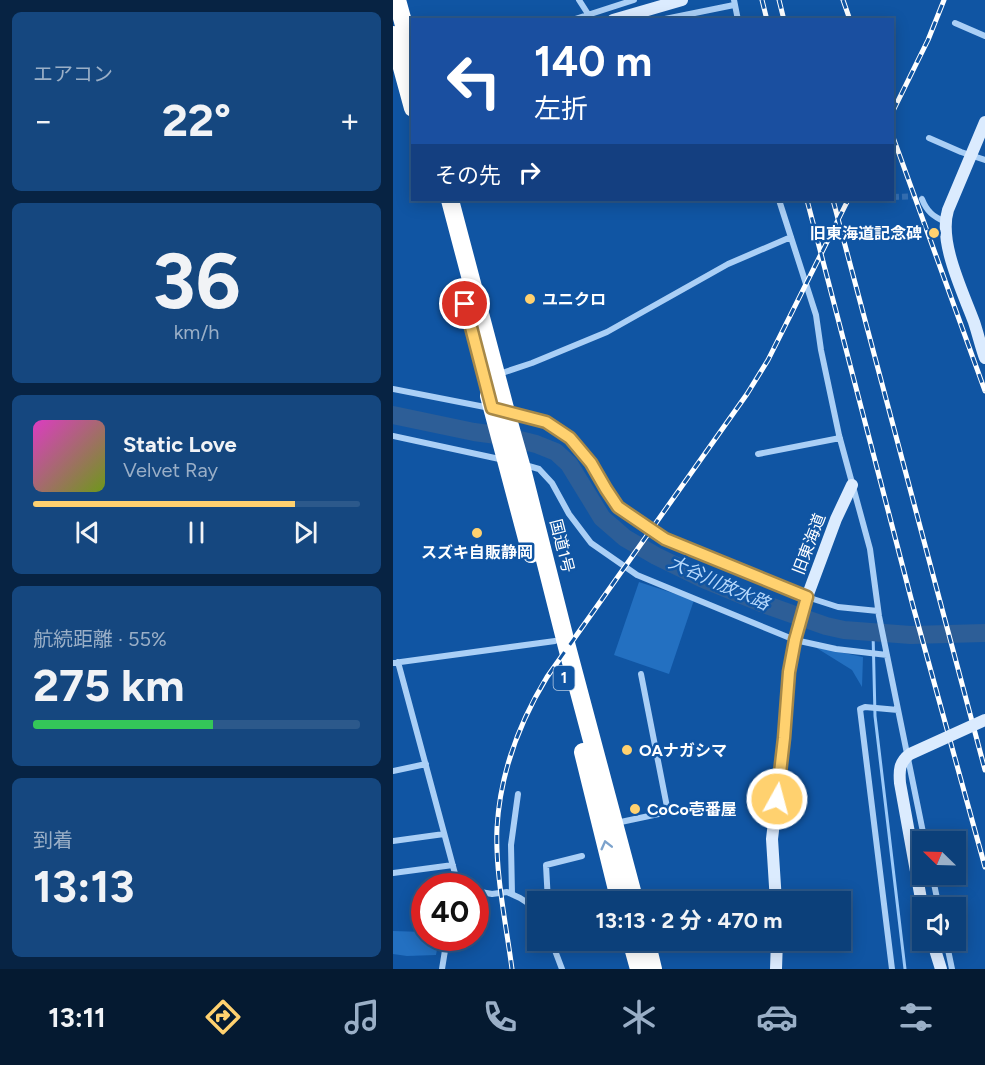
<!DOCTYPE html>
<html lang="ja">
<head>
<meta charset="utf-8">
<style>
	:root { --surface:#0c407a; --page:#15477f; --text:#f1f3f6; --muted:#9aafc7; --line:#2c598b; --accent:#ffd16f }
	body { margin:0; font-family:Figtree,"Noto Sans JP",sans-serif; background:var(--page); color:var(--text); height:100vh; display:flex; flex-direction:column; font-size:22px; white-space:nowrap }
	* { box-sizing:border-box; margin:0 }
	p { font-size:20px; color:var(--muted) }
	.icon { flex:none; width:33px; height:33px; fill:none; stroke:currentColor; stroke-width:2; stroke-linecap:round; stroke-linejoin:round }
	.map { position:relative; flex:1; overflow:hidden }
	.side { display:flex; flex-direction:column; gap:12px; padding:12px; background:#072343; width:393px }
	.side>* { flex:none }
	.top-card { position:absolute; left:18px; top:18px; width:483px; height:183px; border-radius:0px; box-shadow:0 3px 15px #0003,0 0 0 2px var(--line); background:#1a4fa0; color:#fff; overflow:hidden }
	.needle { width:39px; rotate:293deg }
	.controls { position:absolute; left:519px; top:831px; display:grid; gap:12px }
	.controls a { display:grid; place-items:center; width:54px; height:54px; border-radius:0px; background:var(--surface); box-shadow:0 3px 15px #0003,0 0 0 2px var(--line); font-size:30px }
	.speed { position:absolute; left:18px; top:873px; display:flex; gap:12px; font-size:30px; font-weight:700; text-align:center }
	.speed>* { display:grid; place-content:center; width:78px; height:78px; border-radius:50%; background:var(--surface); box-shadow:0 3px 15px #0003,0 0 0 2px var(--line); line-height:1 }
	.speed .limit { border:9px solid #d22; background:#fff; color:#111 }
	.pin { position:absolute; display:grid; place-items:center; width:51px; height:51px; color:#fff; margin:-26px; border:3px solid #fff; border-radius:50%; box-shadow:0 2px 6px #0007 }
	.me { position:absolute; width:66px; margin:-33px; rotate:7deg; stroke-linejoin:round; filter:drop-shadow(0 0 4px #0008) }
	.turn { display:flex; align-items:center; gap:21px; height:126px; padding:0 24px; font-size:27px }
	.turn .icon { width:78px; height:78px; stroke-width:2.5 }
	.turn b { display:block; font-size:42px; line-height:51px }
	.then { display:flex; align-items:center; height:57px; padding:0 24px; background:#0003; gap:12px; font-size:22px }
	.big { font-size:45px; font-weight:700; line-height:1.1 }
	.side .widget { flex:1; display:flex; flex-direction:column; justify-content:center; gap:9px; min-width:0; padding:0 21px; border-radius:9px; background:var(--page) }
	.side .dial { align-items:center; gap:0 }
	.dial b { font-size:78px; line-height:1 }
	.song { display:flex; align-items:center; gap:18px }
	.cover { width:72px; height:72px; border-radius:9px; background:linear-gradient(135deg,hsl(310 70% 55%),hsl(80 70% 35%)) }
	.played { height:6px; border-radius:3px; background:linear-gradient(90deg,var(--accent) 80%,var(--line) 80%) }
	.keys { display:flex; justify-content:space-around; direction:ltr }
	.heat { display:flex; justify-content:space-between; align-items:center; font-size:33px; direction:ltr }
	.charge { height:9px; border-radius:4px; background:linear-gradient(90deg,#34c759 55%,var(--line) 0) }
	.trip { position:absolute; left:134px; top:891px; width:324px; height:60px; border-radius:0px; background:var(--surface); box-shadow:0 3px 15px #0003,0 0 0 2px var(--line); font-weight:700; line-height:60px; text-align:center }
	.dock { display:flex; height:96px; justify-content:space-around; align-items:center; background:#051a31; color:var(--muted) }
	.dock .icon { width:42px; height:42px }
	.dock .on { color:var(--accent) }
	.dock b { font-size:27px; color:var(--text) }
	main { display:flex; flex:1; min-height:0 }
	.map>svg:first-child { display:block }
	.green { fill:#2370c1 }
	.lines { fill:none; stroke-linecap:round; stroke-linejoin:round }
	.stream { stroke:#9ccaf9; stroke-width:3 }
	.river { stroke:#2d5e97; stroke-width:18 }
	.street-tunnel { stroke:#346eb1; stroke-width:6; stroke-dasharray:6 3; stroke-linecap:butt }
	.street { stroke:#aacff6; stroke-width:6 }
	.secondary { stroke:#dbebfe; stroke-width:12 }
	.highway { stroke:#fff; stroke-width:18 }
	.rail-casing { stroke:#fff; stroke-width:5 }
	.rail { stroke:#1055a3; stroke-width:3; stroke-dasharray:9; stroke-linecap:butt }
	.secondary-bridge { stroke:#dbebfe; stroke-width:12 }
	.oneway { stroke:#7ca2cc }
	.route-casing { stroke:#a68848; stroke-width:15 }
	.route { stroke:#ffd16f; stroke-width:10 }
	.poi-dot { fill:#ffd16f; stroke:#1055a3; stroke-width:2 }
	.labels { text-anchor:middle; dominant-baseline:central; stroke-width:5; stroke-linejoin:round; paint-order:stroke }
	.shield { fill:#1055a3; stroke:#b7cce3; stroke-width:1.5 }
	.shield-label { font-size:15px; font-weight:bold; fill:#fff }
	.poi-label { font-size:16px; font-weight:bold; fill:#fff; stroke:#1055a3; text-anchor:start }
	.street-label { font-size:16px; fill:#fff; stroke:#1055a3 }
	.water-label { font-size:18px; font-style:italic; fill:#b7d9fc; stroke:#1055a3 }
</style>
</head>
<body>
<main>
<section class="side">
<div class="widget"><p>エアコン</p>
<div class="heat"><a>−</a><b class="big">22°</b><a>+</a></div>
</div>
<div class="widget dial"><b>36</b><p>km/h</p></div>
<div class="widget">
<div class="song"><i class="cover"></i><div><b>Static Love</b><p>Velvet Ray</p></div></div>
<div class="played"></div>
<div class="keys"><svg class="icon" aria-label="previous" viewBox="0 0 24 24"><path d="M18 5L8 12l10 7zM5 5v14"/></svg><svg class="icon" aria-label="pause" viewBox="0 0 24 24"><path d="M8 5v14M16 5v14"/></svg><svg class="icon" aria-label="next" viewBox="0 0 24 24"><path d="M6 5l10 7-10 7zM19 5v14"/></svg></div>
</div>
<div class="widget"><p>航続距離 · 55%</p><b class="big">275 km</b><div class="charge"></div></div>
<div class="widget"><p>到着</p><b class="big">13:13</b></div>
</section>
<div class="map">
<svg width="592" height="969" viewBox="0 0 592 969">
	<rect width="100%" height="100%" fill="#1055a3"/>
	<!-- green -->
	<path class="green" d="M246,582l55,18 -25,74 -55,-19z
		M422,647l48,10 -1,30 -10,-17z
		M0,931l31,1 1,6h14l-3,17 -29,1 -14,-2z"/>
	<g class="lines">
		<!-- stream -->
		<path class="stream" d="M480,632l2,84 30,253"/>
		<!-- river -->
		<path class="river" d="M0,415l81,17 30,4 32,8 20,8 13,12 33,54 23,20 31,18 47,23 58,24 65,23 18,4 67,5 74,-2"/>
		<!-- street-tunnel -->
		<path class="street-tunnel" d="M500,197l25,-1 4,3"/>
		<!-- street -->
		<path class="street" d="M186,0l9,14
			M341,0l4,20
			M179,20l62,-20
			M267,20l74,-15
			M562,23l30,13
			M536,138l32,14 24,8
			M529,199c5,13 11,17 23,23
			M386,200l37,115 5,35 18,85 31,114 9,67 46,226
			M106,374l33,-11 75,-31 121,-68 63,-27
			M0,389l97,19
			M115,412l38,10 24,16 21,25 15,26 12,18 47,32 142,58 31,10 40,4
			M0,436l111,24
			M365,454l82,-16
			M132,465l14,4 13,14 17,31 22,29 46,32 158,65 41,9 51,6
			M5,662l59,219 -1,5
			M0,663l162,-22
			M0,771l33,-7
			M223,823l52,-11 -27,-138
			M0,841l51,-7
			M0,873l60,-8
			M539,874l7,34
			M82,891l17,3 15,-2 13,6 17,11
			M119,894l-1,-49 7,-51
			M155,902l-2,-37 36,-9
			M322,902l61,-8
			M158,940l11,29
			M553,940l6,29
			M49,969l5,-31
			M499,969l-32,-260 5,-2 33,3"/>
		<!-- secondary -->
		<path class="secondary" d="M592,122l-37,88c-10,32 15,82 26,112 4,12 7,25 11,36
			M383,902l-4,-63 12,-101 5,-66 6,-32 12,-43 29,-78 16,-34
			M539,940l9,29
			M383,969l1,-29"/>
		<!-- highway -->
		<path class="highway" d="M4,0l16,58
			M0,35l20,73
			M57,200l56,212 15,53 46,182 68,255
			M96,396l42,158
			M190,752l37,150
			M238,940l8,29
			M253,940l7,29"/>
		<!-- rail casing -->
		<g class="rail-casing">
			<path id="rail" d="M369,0l5,20
				M386,0l5,20
				M450,0l7,20
				M500,111l35,-71 16,-40
				M500,137l92,254
				M414,200l106,406 72,261
				M440,200l152,570
				M119,969c-6,-45 -17,-97 -15,-141 3,-54 22,-105 50,-151l200,-283 21,-34 80,-160"/>
		</g>
		<!-- rail -->
		<use href="#rail" class="rail"/>
		<!-- secondary-bridge -->
		<path class="secondary-bridge" d="M220,20l69,-20
			M530,910l-23,-127c-1,-12 -1,-21 10,-29l75,-34"/>
	</g>
	<!-- one-way arrows -->
	<defs><path id="oneway-chevron" d="M-2-3.5L2.5 0L-2 3.5" fill="none" stroke-width="1.6" stroke-linecap="round" stroke-linejoin="round" transform="scale(1.5)"/></defs>
	<use class="oneway" href="#oneway-chevron" transform="translate(213 845) rotate(-104)"/>
	<g class="lines">
		<!-- route casing -->
		<g class="route-casing">
			<path id="route" d="M72,304l27,104 54,14 24,16 21,25 15,26 12,18 47,32 142,58 -12,43 -6,32 -5,66 -7,61"/>
		</g>
		<!-- route -->
		<use href="#route" class="route"/>
	</g>
	<!-- markers -->
	<g class="poi-dot">
		<circle cx="541" cy="233" r="6"/>
		<circle cx="137" cy="299" r="6"/>
		<circle cx="84" cy="533" r="6"/>
		<circle cx="234" cy="750" r="6"/>
		<circle cx="242" cy="809" r="6"/>
	</g>
	<g class="labels">
		<!-- shield labels -->
		<rect class="shield" x="160.5" y="666" width="21" height="24" rx="4.5"/>
		<g class="shield-label">
			<text x="171" y="678">1</text>
		</g>
		<!-- poi labels -->
		<g class="poi-label">
			<text x="529" y="233" text-anchor="end">旧東海道記念碑</text>
			<text x="149" y="299">ユニクロ</text>
			<text x="84" y="552" text-anchor="middle">スズキ自販静岡</text>
			<text x="246" y="750">OAナガシマ</text>
			<text x="254" y="809">CoCo壱番屋</text>
		</g>
		<!-- street labels -->
		<g class="street-label">
			<text transform="translate(416 544) rotate(-69)">旧東海道</text>
			<text transform="translate(169 546) rotate(76)">国道1号</text>
		</g>
		<!-- water labels -->
		<g class="water-label">
			<text transform="translate(326 583) rotate(24)">大谷川放水路</text>
		</g>
	</g>
</svg>
<div class="controls">
<a><svg class="needle" viewBox="-14 -14 28 28"><path d="M0-13l5 13h-10z" fill="#e53935"/><path d="M0 13l5-13h-10z" fill="#9aafc7"/></svg></a>
<a><svg class="icon" aria-label="sound" viewBox="0 0 24 24"><path d="M4 9h4l5-4v14l-5-4H4zM17 9q2 3 0 6"/></svg></a>
</div>
<div class="speed"><div class="limit">40</div></div>
<div class="pin" style="left:72px;top:304px;background:#d93025"><svg class="icon" aria-label="arrive" viewBox="0 0 24 24"><path d="M6 21V4h12l-3 4 3 4H6"/></svg></div>
<svg class="me" style="left:384px;top:799px" viewBox="-20 -20 40 40"><circle r="17" fill="#ffd16f" stroke="#fff" stroke-width="3"/><path d="M0-11L8 9 0 5-8 9z" fill="#fff"/></svg>
<div class="trip">13:13 · 2 分 · 470 m</div>
<div class="top-card">
<div class="turn"><svg class="icon" aria-label="left" viewBox="0 0 24 24"><path d="M17 20v-9H6M10 6l-5 5 5 5"/></svg><div><b>140 m</b>左折</div></div>
<div class="then">その先<svg class="icon" aria-label="right" viewBox="0 0 24 24"><path d="M7 20v-9h11M14 6l5 5-5 5"/></svg></div>
</div>
</div>
</main>
<nav class="dock">
<b>13:11</b>
<svg class="icon on" aria-label="directions" viewBox="0 0 24 24"><path d="M12 3l9 9-9 9-9-9zM9 14v-3h6M13 9l2 2-2 2"/></svg>
<svg class="icon" aria-label="music" viewBox="0 0 24 24"><path d="M9 18V5l10-2v13"/><circle cx="6" cy="18" r="3"/><circle cx="16" cy="16" r="3"/></svg>
<svg class="icon" aria-label="phone" viewBox="0 0 24 24"><path d="M5 4h4l2 5-3 2q2 4 5 5l2-3 5 2v4C11 20 4 13 5 4z"/></svg>
<svg class="icon" aria-label="climate" viewBox="0 0 24 24"><path d="M12 3v18M4 7l16 10M4 17L20 7"/></svg>
<svg class="icon" aria-label="car" viewBox="0 0 24 24"><path d="M5 17H2v-5l4-1 3-4h7l3 4 3 1v5h-3M9 17h6M6 11h13"/><circle cx="7" cy="17" r="2"/><circle cx="17" cy="17" r="2"/></svg>
<svg class="icon" aria-label="filters" viewBox="0 0 24 24"><path d="M4 7h16M4 17h16"/><circle cx="9" cy="7" r="2"/><circle cx="15" cy="17" r="2"/></svg>
</nav>
</body>
</html>
